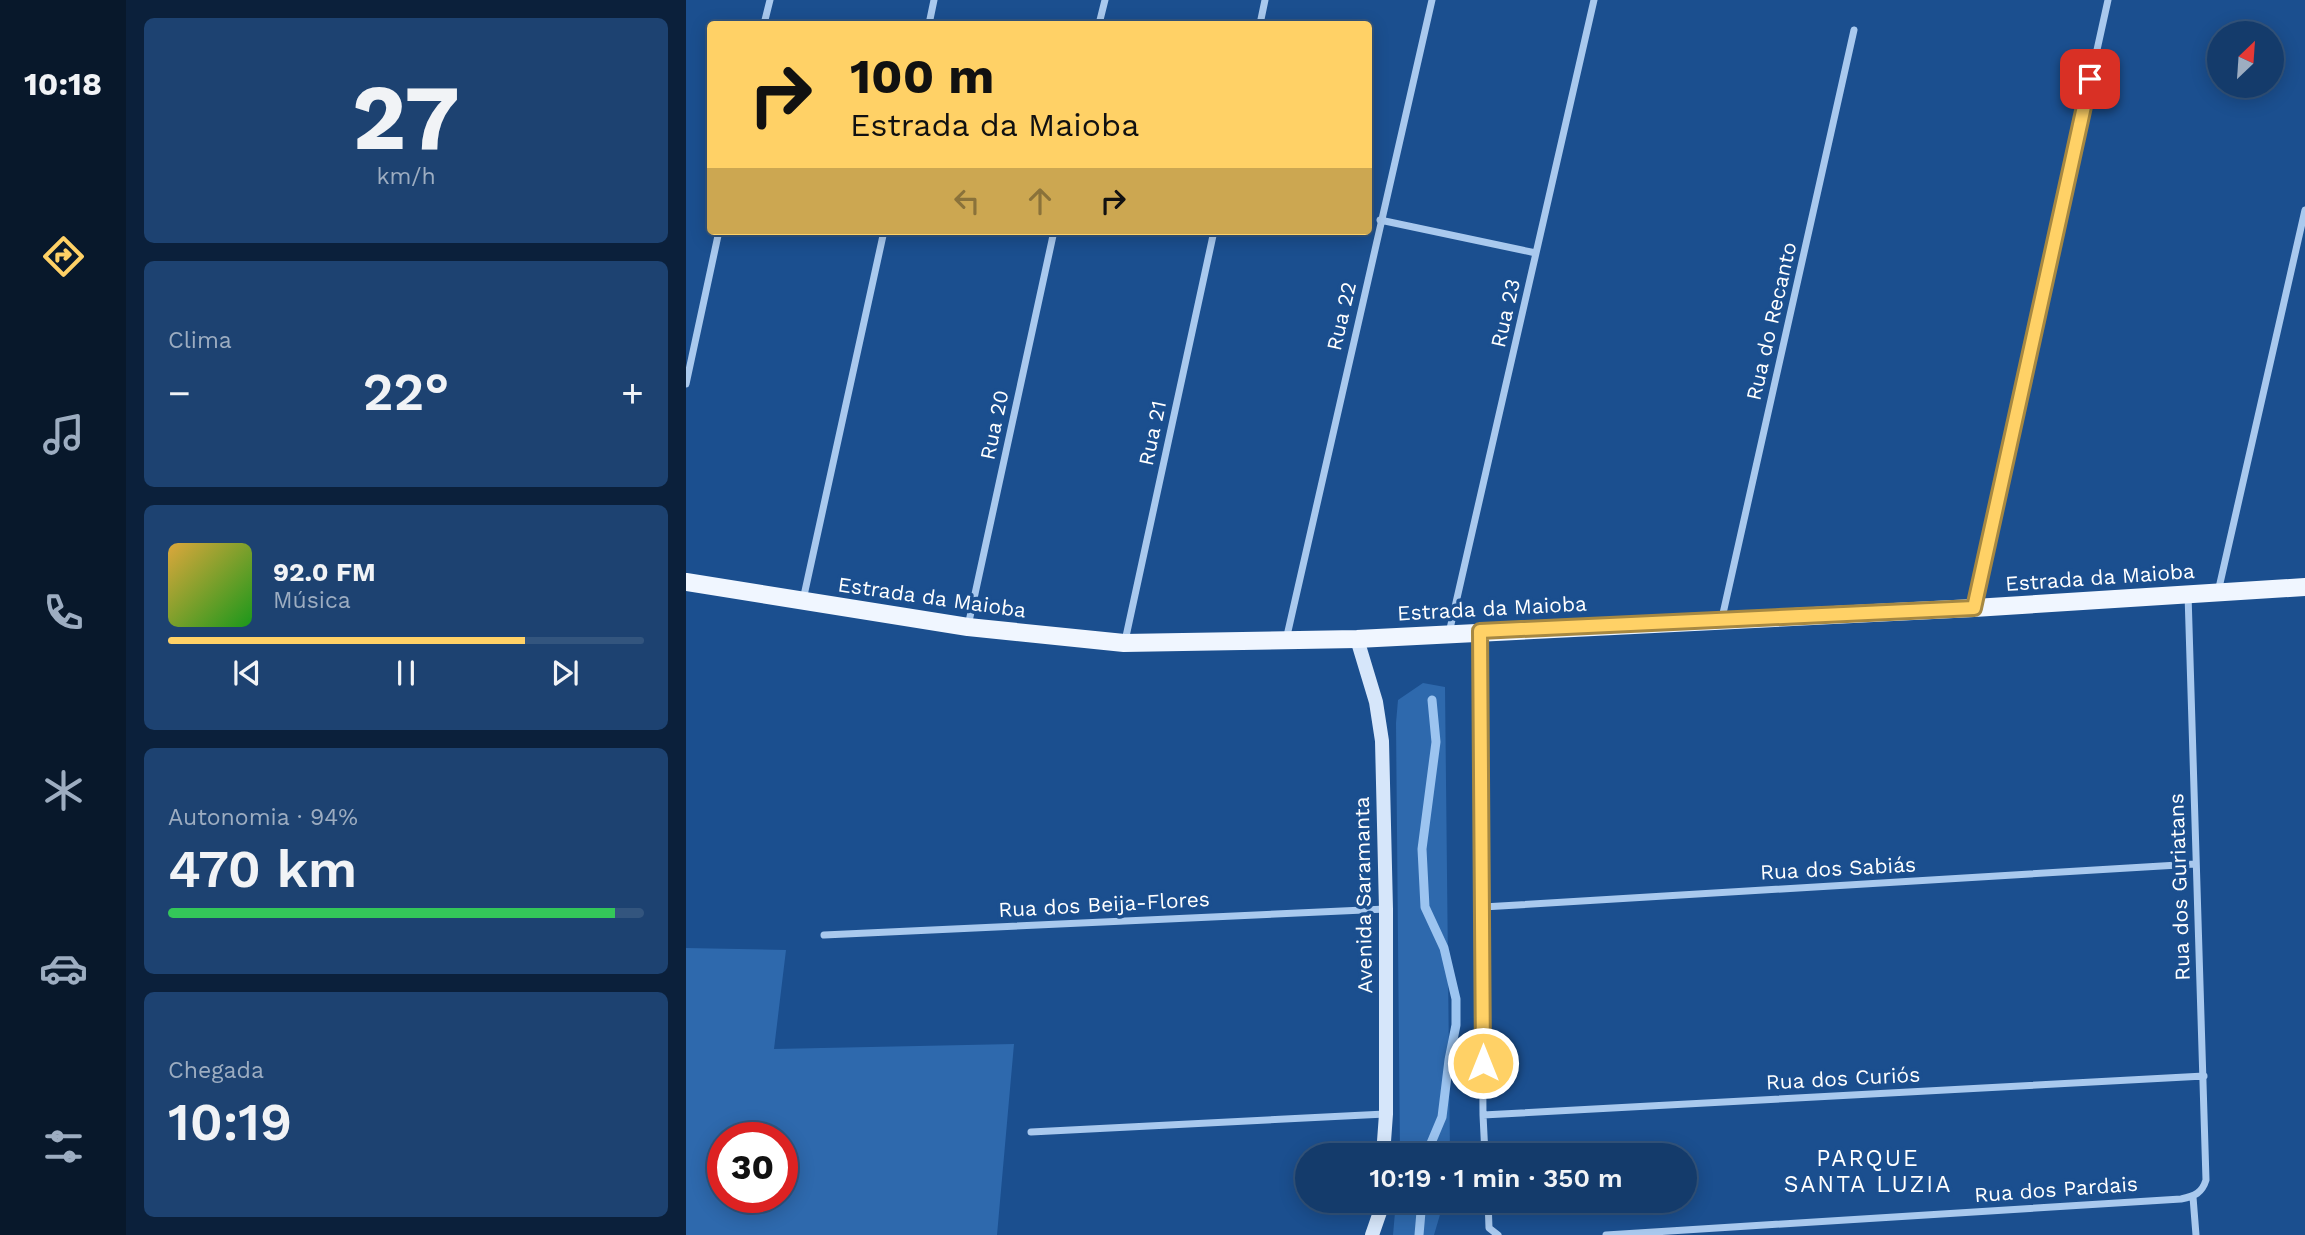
<!DOCTYPE html>
<html lang="pt">
<head>
<meta charset="utf-8">
<style>
	:root { --surface:#143b6b; --page:#1d4271; --text:#f1f3f6; --muted:#9dadc1; --line:#33557e; --accent:#ffd166 }
	body { margin:0; font-family:"Work Sans",sans-serif; background:var(--page); color:var(--text); height:100vh; display:flex; flex-direction:column; font-size:26px; white-space:nowrap }
	* { box-sizing:border-box; margin:0 }
	p { font-size:23px; color:var(--muted) }
	.icon { flex:none; width:38px; height:38px; fill:none; stroke:currentColor; stroke-width:2; stroke-linecap:round; stroke-linejoin:round }
	.map { position:relative; flex:1; overflow:hidden }
	.side { display:flex; flex-direction:column; gap:18px; padding:18px; background:#0b203b; width:560px }
	.side>* { flex:none }
	.banner { position:absolute; left:21px; top:21px; width:665px; height:214px; border-radius:7px; box-shadow:0 4px 18px #0003,0 0 0 2px var(--line); background:#ffd166; color:#111; overflow:hidden }
	.needle { width:46px; rotate:25deg }
	.buttons { position:absolute; left:1521px; top:21px; display:grid; gap:14px }
	.buttons a { display:grid; place-items:center; width:77px; height:77px; border-radius:50%; background:var(--surface); box-shadow:0 4px 18px #0003,0 0 0 2px var(--line); font-size:35px }
	.speed { position:absolute; left:21px; top:1122px; display:flex; gap:14px; font-size:35px; font-weight:700; text-align:center }
	.speed>* { display:grid; place-content:center; width:91px; height:91px; border-radius:50%; background:var(--surface); box-shadow:0 4px 18px #0003,0 0 0 2px var(--line); line-height:1 }
	.speed .limit { border:10px solid #d22; background:#fff; color:#111 }
	.pin { position:absolute; display:grid; place-items:center; width:60px; height:60px; color:#fff; margin:-30px; border-radius:14px; box-shadow:0 4px 10px #0006 }
	.me { position:absolute; width:77px; margin:-38px; rotate:0deg; stroke-linejoin:round; filter:drop-shadow(0 0 5px #0008) }
	.turn { display:flex; align-items:center; gap:24px; height:147px; padding:0 28px; font-size:32px }
	.turn .icon { width:91px; height:91px; stroke-width:2.5 }
	.turn b { display:block; font-size:49px; line-height:60px }
	.lanes { display:flex; align-items:center; height:66px; padding:0 28px; background:#0003; justify-content:center; gap:35px; direction:ltr }
	.lanes .off { opacity:.35 }
	.big { font-size:52px; font-weight:600; line-height:1.1 }
	.side .widget { flex:1; display:flex; flex-direction:column; justify-content:center; gap:10px; min-width:0; padding:0 24px; border-radius:10px; background:var(--page) }
	.side .dial { align-items:center; gap:0 }
	.dial b { font-size:91px; line-height:1 }
	.song { display:flex; align-items:center; gap:21px }
	.cover { width:84px; height:84px; border-radius:10px; background:linear-gradient(135deg,hsl(40 70% 55%),hsl(120 70% 35%)) }
	.played { height:7px; border-radius:4px; background:linear-gradient(90deg,var(--accent) 75%,var(--line) 75%) }
	.keys { display:flex; justify-content:space-around; direction:ltr }
	.heat { display:flex; justify-content:space-between; align-items:center; font-size:38px; direction:ltr }
	.charge { height:10px; border-radius:5px; background:linear-gradient(90deg,#34c759 94%,var(--line) 0) }
	.trip { position:absolute; left:609px; top:1143px; width:402px; height:70px; border-radius:35px; background:var(--surface); box-shadow:0 4px 18px #0003,0 0 0 2px var(--line); font-weight:600; line-height:70px; text-align:center }
	main { display:flex; flex:1; min-height:0 }
	.menu { display:flex; flex-direction:column; width:126px; justify-content:space-around; align-items:center; background:#08182b; color:var(--muted) }
	.menu .icon { width:49px; height:49px }
	.menu .on { color:var(--accent) }
	.menu b { font-size:32px; color:var(--text) }
	.map>svg:first-child { display:block }
	.green { fill:#2e69ad; fill-rule:evenodd }
	.lines { fill:none; stroke-linecap:round; stroke-linejoin:round }
	.stream { stroke:#9cc4f0; stroke-width:9 }
	.street { stroke:#a9c9ee; stroke-width:7 }
	.secondary { stroke:#d6e6fa; stroke-width:14 }
	.primary { stroke:#f0f6ff; stroke-width:18 }
	.route-casing { stroke:#a68842; stroke-width:18 }
	.route { stroke:#ffd166; stroke-width:12 }
	.labels { text-anchor:middle; dominant-baseline:central; stroke-width:7; stroke-linejoin:round; paint-order:stroke }
	.street-label { font-size:21px; fill:#fff; stroke:#1b4f8f }
	.neighbourhood-label { font-size:23px; letter-spacing:2px; fill:#fff; stroke:#1b4f8f }
</style>
</head>
<body>
<main>
<nav class="menu">
<b>10:18</b>
<svg class="icon on" aria-label="directions" viewBox="0 0 24 24"><path d="M12 3l9 9-9 9-9-9zM9 14v-3h6M13 9l2 2-2 2"/></svg>
<svg class="icon" aria-label="music" viewBox="0 0 24 24"><path d="M9 18V5l10-2v13"/><circle cx="6" cy="18" r="3"/><circle cx="16" cy="16" r="3"/></svg>
<svg class="icon" aria-label="phone" viewBox="0 0 24 24"><path d="M5 4h4l2 5-3 2q2 4 5 5l2-3 5 2v4C11 20 4 13 5 4z"/></svg>
<svg class="icon" aria-label="climate" viewBox="0 0 24 24"><path d="M12 3v18M4 7l16 10M4 17L20 7"/></svg>
<svg class="icon" aria-label="car" viewBox="0 0 24 24"><path d="M5 17H2v-5l4-1 3-4h7l3 4 3 1v5h-3M9 17h6M6 11h13"/><circle cx="7" cy="17" r="2"/><circle cx="17" cy="17" r="2"/></svg>
<svg class="icon" aria-label="filters" viewBox="0 0 24 24"><path d="M4 7h16M4 17h16"/><circle cx="9" cy="7" r="2"/><circle cx="15" cy="17" r="2"/></svg>
</nav>
<section class="side">
<div class="widget dial"><b>27</b><p>km/h</p></div>
<div class="widget"><p>Clima</p>
<div class="heat"><a>−</a><b class="big">22°</b><a>+</a></div>
</div>
<div class="widget">
<div class="song"><i class="cover"></i><div><b>92.0 FM</b><p>Música</p></div></div>
<div class="played"></div>
<div class="keys"><svg class="icon" aria-label="previous" viewBox="0 0 24 24"><path d="M18 5L8 12l10 7zM5 5v14"/></svg><svg class="icon" aria-label="pause" viewBox="0 0 24 24"><path d="M8 5v14M16 5v14"/></svg><svg class="icon" aria-label="next" viewBox="0 0 24 24"><path d="M6 5l10 7-10 7zM19 5v14"/></svg></div>
</div>
<div class="widget"><p>Autonomia · 94%</p><b class="big">470 km</b><div class="charge"></div></div>
<div class="widget"><p>Chegada</p><b class="big">10:19</b></div>
</section>
<div class="map">
<svg width="1619" height="1235" viewBox="0 0 1619 1235">
	<rect width="100%" height="100%" fill="#1b4f8f"/>
	<!-- green -->
	<path class="green" d="M737,683l22,4 5,468h-50l-4,-432 2,-23z
		M0,948l100,2 -12,99 240,-5 -17,191h-311zM37,1138h59v59h-59z
		M710,1201h48l-10,34h-41z"/>
	<g class="lines">
		<!-- stream -->
		<path class="stream" d="M740,1155l16,-38 7,-57 7,-35v-26l-12,-51 -19,-41 -3,-58 14,-107 -4,-42
			M733,1235l3,-35"/>
		<!-- street -->
		<path class="street" d="M78,24l6,-24
			M243,24l5,-24
			M413,24l6,-24
			M574,24l5,-24
			M694,220l156,33
			M0,384l33,-153
			M1532,592l87,-382
			M117,600l81,-369
			M1288,607l134,-607
			M1036,618l132,-588
			M282,626l86,-395
			M763,633l145,-633
			M794,634l3,481 2,40
			M600,640l146,-640
			M439,641l89,-410
			M797,907l712,-43
			M138,935l562,-26
			M797,1115l721,-39
			M345,1132l354,-18
			M1507,1197l3,38
			M802,1200l1,28 9,7
			M920,1235l575,-36c14,-3 21,-6 25,-19l-18,-586"/>
		<!-- secondary -->
		<path class="secondary" d="M671,639l19,63 6,39 4,168v205l-3,41
			M686,1235l8,-23v-12"/>
		<!-- primary -->
		<path class="primary" d="M0,582l282,45 156,16 233,-4 617,-31 331,-21"/>
	</g>
	<g class="lines">
		<!-- route casing -->
		<g class="route-casing">
			<path id="route" d="M797,1063l-3,-432 494,-23 116,-529"/>
		</g>
		<!-- route -->
		<use href="#route" class="route"/>
	</g>
	<g class="labels">
		<!-- street labels -->
		<g class="street-label">
			<text transform="translate(819 313) rotate(-77)">Rua 23</text>
			<text transform="translate(655 316) rotate(-77)">Rua 22</text>
			<text transform="translate(1085 321) rotate(-77)">Rua do Recanto</text>
			<text transform="translate(308 425) rotate(-78)">Rua 20</text>
			<text transform="translate(466 433) rotate(-78)">Rua 21</text>
			<text transform="translate(1414 577) rotate(-4)">Estrada da Maioba</text>
			<text transform="translate(246 597) rotate(8)">Estrada da Maioba</text>
			<text transform="translate(806 608) rotate(-3)">Estrada da Maioba</text>
			<text transform="translate(1152 868) rotate(-3)">Rua dos Sabiás</text>
			<text transform="translate(1493 887) rotate(-92)">Rua dos Guriatans</text>
			<text transform="translate(677 895) rotate(-91)">Avenida Saramanta</text>
			<text transform="translate(418 904) rotate(-3)">Rua dos Beija-Flores</text>
			<text transform="translate(1157 1078) rotate(-3)">Rua dos Curiós</text>
			<text transform="translate(1370 1189) rotate(-4)">Rua dos Pardais</text>
		</g>
		<!-- neighbourhood labels -->
		<g class="neighbourhood-label">
			<text x="1182" y="1158">PARQUE<tspan x="1182" dy="26">SANTA LUZIA</tspan></text>
		</g>
	</g>
</svg>
<div class="buttons">
<a><svg class="needle" viewBox="-14 -14 28 28"><path d="M0-13l5 13h-10z" fill="#e53935"/><path d="M0 13l5-13h-10z" fill="#9dadc1"/></svg></a>
</div>
<div class="speed"><div class="limit">30</div></div>
<div class="pin" style="left:1404px;top:79px;background:#d93025"><svg class="icon" aria-label="arrive" viewBox="0 0 24 24"><path d="M6 21V4h12l-3 4 3 4H6"/></svg></div>
<svg class="me" style="left:797px;top:1063px" viewBox="-20 -20 40 40"><circle r="17" fill="#ffd166" stroke="#fff" stroke-width="3"/><path d="M0-11L8 9 0 5-8 9z" fill="#fff"/></svg>
<div class="trip">10:19 · 1 min · 350 m</div>
<div class="banner">
<div class="turn"><svg class="icon" aria-label="right" viewBox="0 0 24 24"><path d="M7 20v-9h11M14 6l5 5-5 5"/></svg><div><b>100 m</b>Estrada da Maioba</div></div>
<div class="lanes"><svg class="icon off" aria-label="left" viewBox="0 0 24 24"><path d="M17 20v-9H6M10 6l-5 5 5 5"/></svg><svg class="icon off" aria-label="ahead" viewBox="0 0 24 24"><path d="M12 20V5M6 11l6-6 6 6"/></svg><svg class="icon" aria-label="right" viewBox="0 0 24 24"><path d="M7 20v-9h11M14 6l5 5-5 5"/></svg></div>
</div>
</div>
</main>
</body>
</html>
